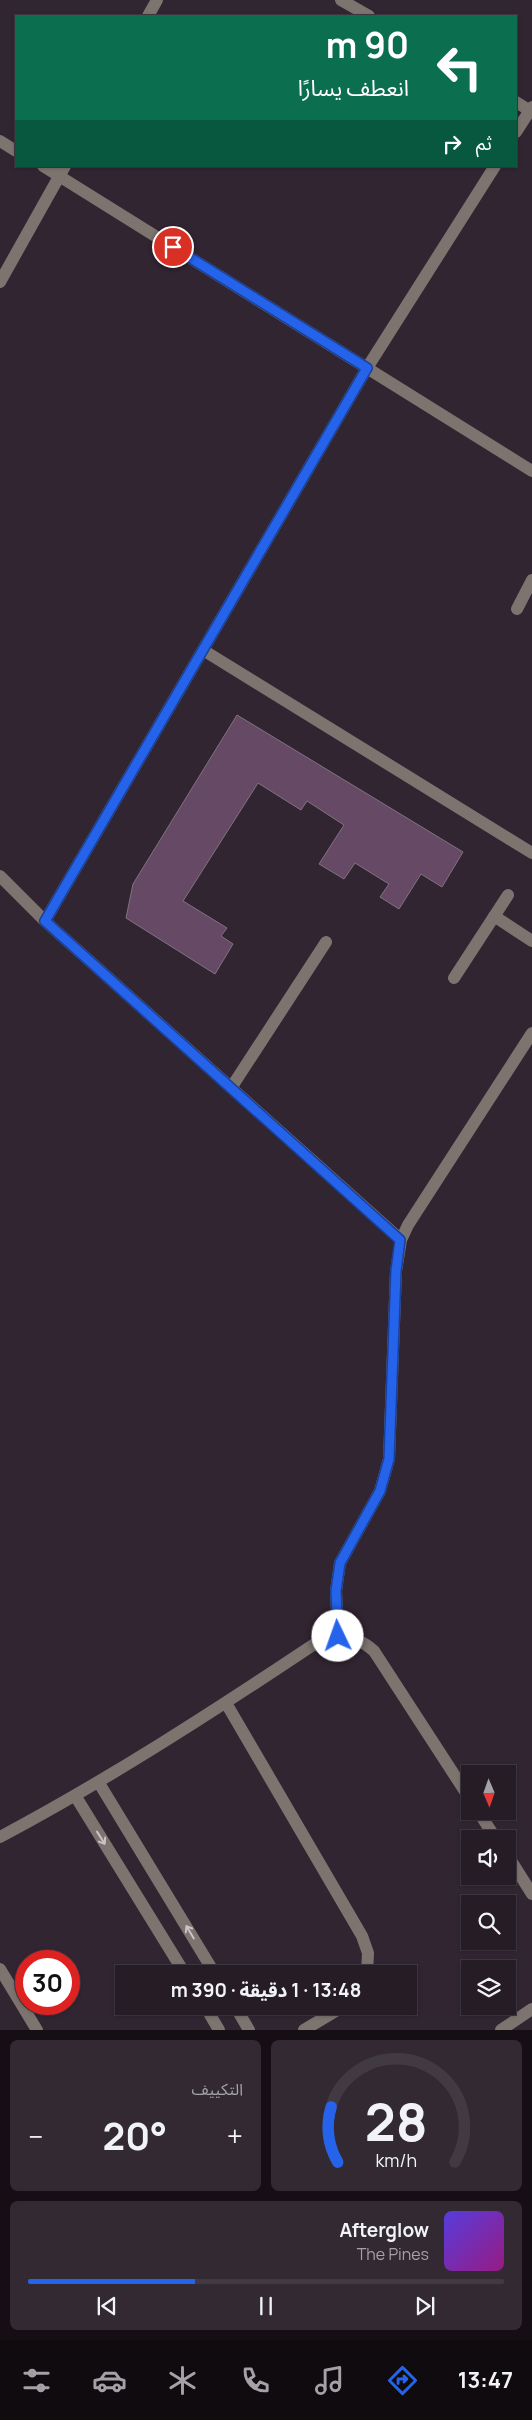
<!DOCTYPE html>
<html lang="ar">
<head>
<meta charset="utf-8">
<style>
	:root { --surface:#261c26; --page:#322932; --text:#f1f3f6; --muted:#a4a1a7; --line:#423a43; --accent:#2563eb }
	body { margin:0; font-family:Manrope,"Noto Sans Arabic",sans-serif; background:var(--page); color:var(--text); direction:rtl; height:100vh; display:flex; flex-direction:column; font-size:19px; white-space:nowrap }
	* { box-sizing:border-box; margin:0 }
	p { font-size:16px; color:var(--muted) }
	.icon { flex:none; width:28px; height:28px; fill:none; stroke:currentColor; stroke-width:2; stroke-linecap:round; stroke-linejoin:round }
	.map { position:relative; height:2030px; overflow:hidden; direction:ltr }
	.sheet { display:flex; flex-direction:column; gap:10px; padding:10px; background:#150f15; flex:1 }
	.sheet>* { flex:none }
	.top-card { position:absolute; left:15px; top:15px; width:502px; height:152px; border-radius:0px; box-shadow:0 1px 4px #0004,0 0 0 1px var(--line); direction:rtl; background:#0b6e4f; color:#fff; overflow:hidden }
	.needle { width:32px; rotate:178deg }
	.buttons { position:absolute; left:461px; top:1765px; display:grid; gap:10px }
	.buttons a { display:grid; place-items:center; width:55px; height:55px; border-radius:0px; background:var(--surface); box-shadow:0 1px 4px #0004,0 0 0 1px var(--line); font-size:25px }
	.speed { position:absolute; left:15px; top:1950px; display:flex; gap:10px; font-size:25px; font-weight:700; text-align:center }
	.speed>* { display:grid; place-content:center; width:65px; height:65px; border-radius:50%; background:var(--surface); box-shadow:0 1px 4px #0004,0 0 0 1px var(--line); line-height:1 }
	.speed .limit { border:8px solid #d22; background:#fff; color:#111 }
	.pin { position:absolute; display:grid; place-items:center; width:42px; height:42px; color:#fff; margin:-21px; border:2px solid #fff; border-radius:50%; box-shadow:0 1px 5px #0007 }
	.me { position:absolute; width:55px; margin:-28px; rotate:357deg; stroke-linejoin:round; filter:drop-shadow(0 0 4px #0008) }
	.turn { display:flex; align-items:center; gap:18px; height:105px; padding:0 25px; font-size:22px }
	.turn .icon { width:65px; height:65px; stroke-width:2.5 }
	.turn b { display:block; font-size:35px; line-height:42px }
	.then { display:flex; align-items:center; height:48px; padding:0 25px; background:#0003; gap:10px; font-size:19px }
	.big { font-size:38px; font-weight:700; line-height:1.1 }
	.sheet .widget { flex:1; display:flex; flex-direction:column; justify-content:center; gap:8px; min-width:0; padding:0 18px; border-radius:8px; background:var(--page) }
	.sheet .dial { align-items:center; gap:0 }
	.dial svg { height:130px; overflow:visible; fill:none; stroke:var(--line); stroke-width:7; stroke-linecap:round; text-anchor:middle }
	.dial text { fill:var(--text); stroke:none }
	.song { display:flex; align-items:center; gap:15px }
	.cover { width:60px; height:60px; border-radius:8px; background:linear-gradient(135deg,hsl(250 70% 55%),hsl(310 70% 35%)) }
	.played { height:5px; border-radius:2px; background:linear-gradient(90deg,var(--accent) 35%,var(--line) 35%) }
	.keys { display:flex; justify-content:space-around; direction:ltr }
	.heat { display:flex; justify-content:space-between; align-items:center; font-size:28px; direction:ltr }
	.sheet .tiles { flex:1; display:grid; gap:10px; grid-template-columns:1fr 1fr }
	.widget:last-child { grid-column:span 2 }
	.trip { position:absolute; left:115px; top:1965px; width:302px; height:50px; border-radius:0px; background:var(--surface); box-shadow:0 1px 4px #0004,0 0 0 1px var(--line); font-weight:700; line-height:50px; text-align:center; direction:rtl }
	.tab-bar { display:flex; height:80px; justify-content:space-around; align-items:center; background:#0f0b0f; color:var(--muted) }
	.tab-bar .icon { width:35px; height:35px }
	.tab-bar .active { color:var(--accent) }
	.tab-bar b { font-size:22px; color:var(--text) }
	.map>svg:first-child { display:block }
	.building { fill:#664a65; stroke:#817181 }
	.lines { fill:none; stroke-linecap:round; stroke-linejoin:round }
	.minor { stroke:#7d746f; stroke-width:12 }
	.oneway { stroke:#ccc3c8 }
	.route-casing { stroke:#184099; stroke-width:12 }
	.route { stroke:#2563eb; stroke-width:9 }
</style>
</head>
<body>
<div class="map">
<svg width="532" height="2030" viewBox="0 0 532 2030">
	<rect width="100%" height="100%" fill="#322532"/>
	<!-- building -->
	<path class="building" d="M237,715l226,137 -21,35 -21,-13 -22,35 -19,-12 9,-13 -34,-21 -11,16 -25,-15 25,-39 -37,-24 -6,9 -43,-27 -75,118 44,27 -6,8 12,8 -18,30 -89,-56 7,-34z"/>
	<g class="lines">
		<!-- minor -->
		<path class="minor" d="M341,0l28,16
			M148,16l9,-16
			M516,102l16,10
			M516,132l16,-25
			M0,141l16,10
			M43,166l489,305
			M0,282l65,-116
			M517,609l15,-29
			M203,650l329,203
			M0,876l45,45 356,319
			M494,916l38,25
			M45,921l322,-553 128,-202
			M454,978l54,-83
			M231,1088l95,-146
			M338,1636l-2,-45 4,-28 40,-72 9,-32 7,-188 5,-31 7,-15 124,-192
			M226,1703l136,233 6,17 -1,21
			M99,1783l116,191
			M76,1797l109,177
			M478,1811l18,28
			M0,1837c109,-58 211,-124 313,-192 23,-13 42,-11 61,6l96,148
			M508,1856l24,38
			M0,1969l37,61
			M205,2006l14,24
			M235,2006l14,24
			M304,2030l40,-24
			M501,2030l31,-21"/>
	</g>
	<!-- one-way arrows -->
	<defs><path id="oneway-shaft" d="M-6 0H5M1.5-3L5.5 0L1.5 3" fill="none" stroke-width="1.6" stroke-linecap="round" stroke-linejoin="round" transform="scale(1.25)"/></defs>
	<g class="oneway">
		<use href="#oneway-shaft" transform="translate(101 1838) rotate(58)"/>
		<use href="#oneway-shaft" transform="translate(190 1932) rotate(-121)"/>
	</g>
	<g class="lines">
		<!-- route casing -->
		<g class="route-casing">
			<path id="route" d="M173,247l194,121 -322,553 355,319 -4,31 -7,188 -9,32 -40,72 -4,28 2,45"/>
		</g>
		<!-- route -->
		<use href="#route" class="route"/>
	</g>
</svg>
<div class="buttons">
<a><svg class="needle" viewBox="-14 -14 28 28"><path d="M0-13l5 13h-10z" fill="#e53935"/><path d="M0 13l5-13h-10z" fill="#a4a1a7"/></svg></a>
<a><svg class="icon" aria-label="sound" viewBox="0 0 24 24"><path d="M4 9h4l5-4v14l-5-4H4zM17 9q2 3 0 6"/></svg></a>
<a><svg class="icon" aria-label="search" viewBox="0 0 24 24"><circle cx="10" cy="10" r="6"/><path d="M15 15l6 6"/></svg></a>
<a><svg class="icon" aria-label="layers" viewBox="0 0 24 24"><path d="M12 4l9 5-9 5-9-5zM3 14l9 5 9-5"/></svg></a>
</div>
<div class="speed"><div class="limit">30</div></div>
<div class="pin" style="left:173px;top:247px;background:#d93025"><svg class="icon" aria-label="arrive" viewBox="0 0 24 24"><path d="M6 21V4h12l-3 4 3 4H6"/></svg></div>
<svg class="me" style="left:338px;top:1636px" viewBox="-20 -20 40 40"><circle r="19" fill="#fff"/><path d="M0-13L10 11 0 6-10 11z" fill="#2563eb"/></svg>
<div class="trip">13:48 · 1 دقيقة · 390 m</div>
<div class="top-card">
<div class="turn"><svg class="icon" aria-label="left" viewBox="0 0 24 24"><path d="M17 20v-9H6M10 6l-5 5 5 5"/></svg><div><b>90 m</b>انعطف يسارًا</div></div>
<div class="then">ثم<svg class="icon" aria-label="right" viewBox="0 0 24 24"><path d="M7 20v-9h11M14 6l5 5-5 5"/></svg></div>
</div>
</div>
<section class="sheet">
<div class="tiles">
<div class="widget dial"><svg viewBox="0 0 100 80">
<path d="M14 69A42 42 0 1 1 86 69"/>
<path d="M14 69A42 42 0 0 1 10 35" stroke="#2563eb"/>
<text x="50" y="56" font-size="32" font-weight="700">28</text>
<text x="50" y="72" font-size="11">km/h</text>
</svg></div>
<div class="widget"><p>التكييف</p>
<div class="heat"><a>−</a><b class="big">20°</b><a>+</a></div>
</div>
<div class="widget">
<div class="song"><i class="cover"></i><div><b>Afterglow</b><p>The Pines</p></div></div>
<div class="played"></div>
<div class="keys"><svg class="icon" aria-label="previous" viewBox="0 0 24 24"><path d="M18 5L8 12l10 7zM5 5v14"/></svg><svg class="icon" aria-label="pause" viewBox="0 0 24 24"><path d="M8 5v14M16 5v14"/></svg><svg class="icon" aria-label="next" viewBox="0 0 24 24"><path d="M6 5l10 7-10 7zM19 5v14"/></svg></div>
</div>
</div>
</section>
<nav class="tab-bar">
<b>13:47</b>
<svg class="icon active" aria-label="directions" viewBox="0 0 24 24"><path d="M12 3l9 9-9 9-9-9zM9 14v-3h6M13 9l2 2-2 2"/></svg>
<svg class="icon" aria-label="music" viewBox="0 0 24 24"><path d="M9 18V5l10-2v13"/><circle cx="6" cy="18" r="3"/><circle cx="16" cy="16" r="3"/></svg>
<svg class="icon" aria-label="phone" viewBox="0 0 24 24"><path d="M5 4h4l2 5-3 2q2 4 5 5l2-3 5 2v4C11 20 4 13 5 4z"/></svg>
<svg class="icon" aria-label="climate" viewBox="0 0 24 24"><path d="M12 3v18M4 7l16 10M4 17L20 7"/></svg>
<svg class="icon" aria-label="car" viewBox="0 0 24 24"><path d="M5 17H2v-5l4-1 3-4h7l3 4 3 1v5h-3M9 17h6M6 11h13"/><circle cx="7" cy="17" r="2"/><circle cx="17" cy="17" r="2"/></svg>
<svg class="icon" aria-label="filters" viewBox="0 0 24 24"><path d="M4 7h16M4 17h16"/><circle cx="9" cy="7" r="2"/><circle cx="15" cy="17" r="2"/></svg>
</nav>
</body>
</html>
